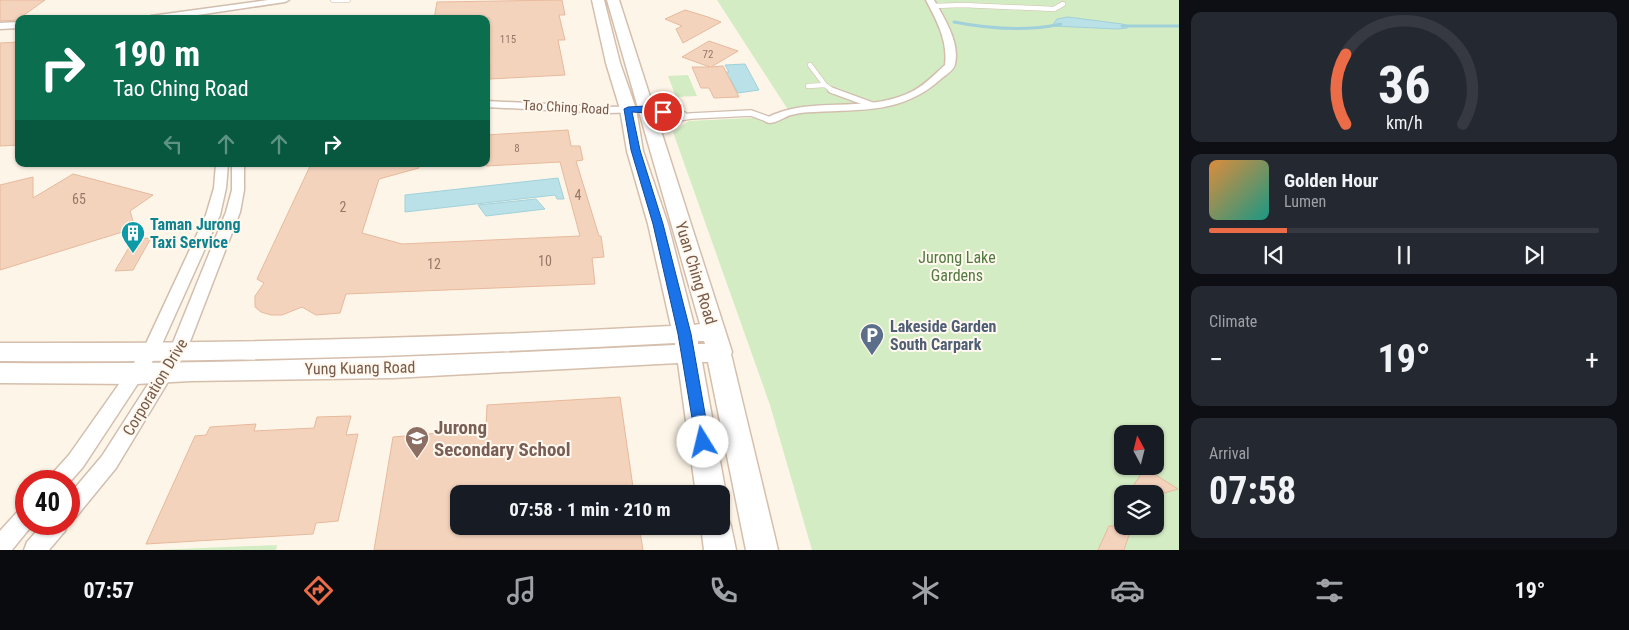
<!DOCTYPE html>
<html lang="en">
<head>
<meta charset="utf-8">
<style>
	:root { --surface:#171b24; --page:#242831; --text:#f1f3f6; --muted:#9ea1a6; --line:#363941; --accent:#ec6c48 }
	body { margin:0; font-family:"Roboto Condensed",sans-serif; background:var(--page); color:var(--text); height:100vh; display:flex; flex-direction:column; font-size:19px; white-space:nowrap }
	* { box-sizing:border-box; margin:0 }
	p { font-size:16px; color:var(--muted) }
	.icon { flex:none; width:28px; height:28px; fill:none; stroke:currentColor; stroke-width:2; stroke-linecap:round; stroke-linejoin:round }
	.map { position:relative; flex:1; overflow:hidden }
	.panel { display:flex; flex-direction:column; gap:12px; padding:12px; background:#0d0f14; width:450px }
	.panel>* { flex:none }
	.top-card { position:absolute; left:15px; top:15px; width:475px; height:152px; border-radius:10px; box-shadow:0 1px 4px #0004; background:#0b6e4f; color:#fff; overflow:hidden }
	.needle { width:32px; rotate:353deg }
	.tools { position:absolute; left:1114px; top:425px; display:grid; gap:10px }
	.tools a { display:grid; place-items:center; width:50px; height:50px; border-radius:10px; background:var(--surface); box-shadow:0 1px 4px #0004; font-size:25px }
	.speed { position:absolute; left:15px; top:470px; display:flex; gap:10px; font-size:25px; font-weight:700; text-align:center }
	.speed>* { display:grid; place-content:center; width:65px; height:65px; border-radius:50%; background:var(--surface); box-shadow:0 1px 4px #0004; line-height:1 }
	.speed .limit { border:8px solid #d22; background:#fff; color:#111 }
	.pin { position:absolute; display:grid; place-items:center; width:42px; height:42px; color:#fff; margin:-21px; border:2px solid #fff; border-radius:50%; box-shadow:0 1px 5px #0007 }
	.me { position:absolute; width:55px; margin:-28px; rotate:351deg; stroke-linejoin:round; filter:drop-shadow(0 0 4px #0008) }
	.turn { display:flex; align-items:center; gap:18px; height:105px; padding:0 15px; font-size:22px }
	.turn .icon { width:65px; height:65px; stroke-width:2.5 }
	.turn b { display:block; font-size:35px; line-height:42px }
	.lanes { display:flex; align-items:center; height:48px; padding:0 15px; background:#0003; justify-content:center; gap:25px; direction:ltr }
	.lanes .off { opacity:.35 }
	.big { font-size:38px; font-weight:700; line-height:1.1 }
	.panel .widget { flex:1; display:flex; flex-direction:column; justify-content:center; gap:8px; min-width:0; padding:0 18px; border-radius:10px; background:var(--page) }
	.panel .dial { align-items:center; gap:0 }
	.dial svg { height:130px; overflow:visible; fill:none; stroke:var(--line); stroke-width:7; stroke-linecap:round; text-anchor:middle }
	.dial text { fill:var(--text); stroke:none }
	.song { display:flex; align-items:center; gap:15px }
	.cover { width:60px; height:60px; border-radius:8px; background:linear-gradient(135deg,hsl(30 70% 55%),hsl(170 70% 35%)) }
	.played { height:5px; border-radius:2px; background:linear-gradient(90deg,var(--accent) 20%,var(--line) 20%) }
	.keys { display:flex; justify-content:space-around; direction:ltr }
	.heat { display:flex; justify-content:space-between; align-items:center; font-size:28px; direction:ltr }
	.trip { position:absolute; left:450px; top:485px; width:280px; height:50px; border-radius:10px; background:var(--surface); box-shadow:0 1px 4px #0004; font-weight:700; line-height:50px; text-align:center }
	.dock { display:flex; height:80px; justify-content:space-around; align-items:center; background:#090b0e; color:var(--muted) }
	.dock .icon { width:35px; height:35px }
	.dock .selected { color:var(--accent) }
	.dock b { font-size:22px; color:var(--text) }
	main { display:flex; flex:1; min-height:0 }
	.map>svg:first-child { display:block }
	.green { fill:#d4ecc4; fill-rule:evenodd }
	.water { fill:#bae1e8; stroke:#a0d1da }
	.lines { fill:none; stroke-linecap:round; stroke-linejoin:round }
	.stream { stroke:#a0d1da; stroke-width:3 }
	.building { fill:#f4d3bd; stroke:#e7b99d }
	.lane-far1-casing { stroke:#d2beae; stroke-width:5.5 }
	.lane-casing { stroke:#d2beae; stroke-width:8 }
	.street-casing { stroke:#d2beae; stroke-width:3 }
	.secondary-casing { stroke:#d5beac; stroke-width:3 }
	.lane-far1 { stroke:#fff; stroke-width:4.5 }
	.lane { stroke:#fff; stroke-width:5.5 }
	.street { fill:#fff; fill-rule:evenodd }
	.secondary { fill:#fff; fill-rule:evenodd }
	.route { fill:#1a73e8; stroke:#114b97 }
	.labels { text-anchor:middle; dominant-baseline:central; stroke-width:4; stroke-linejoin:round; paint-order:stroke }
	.far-number-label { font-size:11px; fill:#977867 }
	.far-street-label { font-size:14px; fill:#785a4a; stroke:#fff8ee }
	.number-label { font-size:14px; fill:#977867 }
	.culture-label { font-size:16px; font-weight:bold; fill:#0d838f; stroke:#fff8ee; text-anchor:start }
	.park-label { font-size:16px; fill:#4f793e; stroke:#fff8ee }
	.street-label { font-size:16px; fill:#785a4a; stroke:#fff8ee }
	.service-label { font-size:16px; font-weight:bold; fill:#4e5e75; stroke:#fff8ee; text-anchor:start }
	.near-education-label { font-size:19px; font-weight:bold; fill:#785e54; stroke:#fff8ee; text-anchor:start }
</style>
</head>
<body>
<main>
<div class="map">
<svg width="1179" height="550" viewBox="0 0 1179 550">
	<rect width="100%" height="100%" fill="#fdf5e7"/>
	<!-- green -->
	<path class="green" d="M717,0h462v550h-367l-42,-145 -97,-273 16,-11 103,-5zM1122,434h33v32h-33zM1122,494h33v32h-33z
		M688,75l9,21 -21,1 -8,-21z
		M277,545l-1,5h-122z"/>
	<!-- water -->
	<path class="water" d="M1068,17l54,7 8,2 -3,2 -9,1 -66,-3 5,-7z
		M745,64l14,26 -21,3 -8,-15h-12l-3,-6h14l-4,-7z
		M558,178l6,21h-7l-2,-4 -150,17v-17z
		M536,199l9,10 -59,7 -8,-11z"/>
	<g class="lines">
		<!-- stream -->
		<path class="stream" d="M954,22c36,7 71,10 107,2
			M1122,26h57"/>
	</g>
	<!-- building -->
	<path class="building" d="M0,0h45l-28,20 -17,1z
		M562,0l3,15h-6l6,25h-7l7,35 -75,4 -1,-61 -55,1 3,-17z
		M685,10l23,7 13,5 -38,21 -7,-14 6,-3 -17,-7z
		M709,41l29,10 -27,16 12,-1 16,31 -25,1 -5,-10h-8l-9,-21h18l-28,-10z
		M19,42v103l-19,1v-103z
		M568,130l3,16h9l3,14 -7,1 23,75h2l3,21 -12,1 3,26 -249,10 -6,19 -24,2 -14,-8 -20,8h-11l-10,-3 -6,-5v-11l9,-13 -7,-4 54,-115h107l1,4 -40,11 -17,54 40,11 178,-8 -20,-74 -74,4v-31z
		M73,174l80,21 -23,16 5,17 -135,42v-85l33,-8v21z
		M151,238l-18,32 -18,1 19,-32z
		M620,397l14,97h-175v32h180l4,24h-269l19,-113 93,-8 1,-24z
		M351,416l-5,19 12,-1 -20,87 -22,2 -3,11 -167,10 49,-108 11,-1 4,-8 46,-3 -2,7 60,-3 3,-11z
		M1145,468l33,21 -17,5h-33z
		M1109,526h23l-8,24h-26z"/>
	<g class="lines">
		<!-- lane-far1 casing -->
		<g class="lane-far1-casing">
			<path id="lane-far1" d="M333,0h15
				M933,6l30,-1 91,4 9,-5
				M825,85l8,6
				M808,86l17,-1 -15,-20"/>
		</g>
		<!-- lane casing -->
		<g class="lane-casing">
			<path id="lane" d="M831,90l41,15
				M646,109l38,6
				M655,133l11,-13 25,-4 60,-3 19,7"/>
		</g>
		<!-- street casing -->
		<g class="street-casing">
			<path id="street" d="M268,0h21l-4,2 -114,17h-24l4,-3z
				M926,0h8c10,18 26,42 21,64 -1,6 -8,10 -13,14 -39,36 -79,31 -128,34 -8,0 -16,1 -23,3 -8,2 -16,10 -25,7l-2,-2 2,-2c45,-23 97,-4 143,-25 14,-6 25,-18 36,-28 3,-24 -8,-44 -19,-65z
				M19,22v6l-19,1v-6z
				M486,101l121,6 39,-1 5,3 -5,3 -39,1 -121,-6z
				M216,164h12l-2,24 -6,27 -62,138 -75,114 -14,16v-2h-21l3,-6 18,-20 74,-105 63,-135 8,-27z
				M232,164h12v26l-4,22 -54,140 -70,116 -40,49 -7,3v-25l33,-39 68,-106 56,-138 6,-22z
				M26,507v17h7l-21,26h-12v-19l19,-21z
				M43,524h25l-3,7 -16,19h-25l3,-8z"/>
		</g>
		<!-- secondary casing -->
		<g class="secondary-casing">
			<path id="secondary" d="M592,0h12l16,63 16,46 7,42 25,73 26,101 6,-1 -93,-324h12l113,352 -1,2 47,196h-32l-38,-188h-6l24,132 -5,9v-9h-25l-18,-131 -285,15 -202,3 -55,3 -136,-1v-20c225,2 450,-7 675,-18v-2c-225,12 -450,20 -675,18v-18c224,1 448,-5 671,-17l-23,-102 -21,-73 -7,-42 -14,-46zM698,341h6l1,3h-7z
				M721,514l6,2 4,10 5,24h-32l-3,-24h20z"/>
		</g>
		<!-- lane-far1 -->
		<use href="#lane-far1" class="lane-far1"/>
		<!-- lane -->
		<use href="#lane" class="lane"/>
		<!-- street -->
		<use href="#street" class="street"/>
		<!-- secondary -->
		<use href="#secondary" class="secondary"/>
	</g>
	<!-- route -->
	<path class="route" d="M646,106l21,6 -4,2 -31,-2 8,38 23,74 28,110 19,108 -2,4 -5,2 -5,-2 -2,-4 -18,-108 -25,-110 -22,-74 -7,-41 4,-2z"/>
	<!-- icons -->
	<defs>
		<g id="building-pin" transform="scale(1.25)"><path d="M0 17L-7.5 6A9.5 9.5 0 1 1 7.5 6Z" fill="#0f9aa8" stroke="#fff8ee"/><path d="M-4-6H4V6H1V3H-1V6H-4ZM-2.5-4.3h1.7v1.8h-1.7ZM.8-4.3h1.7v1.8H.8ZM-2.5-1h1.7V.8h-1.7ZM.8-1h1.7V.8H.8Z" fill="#fff"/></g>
		<g id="parking-pin" transform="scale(1.25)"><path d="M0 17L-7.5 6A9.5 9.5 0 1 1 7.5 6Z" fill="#5c6f8a" stroke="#fff8ee"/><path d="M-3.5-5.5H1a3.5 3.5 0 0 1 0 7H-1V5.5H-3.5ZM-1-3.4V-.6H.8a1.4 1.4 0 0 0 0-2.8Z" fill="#fff"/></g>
		<g id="school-pin" transform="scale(1.25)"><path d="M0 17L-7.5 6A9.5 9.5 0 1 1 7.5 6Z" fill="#8d6e63" stroke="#fff8ee"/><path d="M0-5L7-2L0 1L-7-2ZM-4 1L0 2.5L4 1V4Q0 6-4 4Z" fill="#fff"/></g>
	</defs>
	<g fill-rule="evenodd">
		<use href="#building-pin" x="133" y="233"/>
		<use href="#parking-pin" x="872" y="335"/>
		<use href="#school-pin" x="417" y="438"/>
	</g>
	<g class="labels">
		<!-- far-number labels -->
		<g class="far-number-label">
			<text x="508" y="39">115</text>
			<text x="708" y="54">72</text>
			<text x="517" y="148">8</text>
		</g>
		<!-- far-street labels -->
		<g class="far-street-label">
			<text transform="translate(566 107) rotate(3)">Tao Ching Road</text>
		</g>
		<!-- number labels -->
		<g class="number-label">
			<text x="578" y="195">4</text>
			<text x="79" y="199">65</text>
			<text x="343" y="207">2</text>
			<text x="545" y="261">10</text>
			<text x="434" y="264">12</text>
		</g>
		<!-- culture labels -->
		<g class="culture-label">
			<text x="150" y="224">Taman Jurong<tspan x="150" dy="18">Taxi Service</tspan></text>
		</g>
		<!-- park labels -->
		<g class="park-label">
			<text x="957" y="257">Jurong Lake<tspan x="957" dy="18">Gardens</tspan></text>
		</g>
		<!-- street labels -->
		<g class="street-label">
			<text transform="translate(696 273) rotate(73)">Yuan Ching Road</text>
			<text transform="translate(360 368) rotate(-1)">Yung Kuang Road</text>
			<text transform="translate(155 387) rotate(-59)">Corporation Drive</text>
		</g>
		<!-- service labels -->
		<g class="service-label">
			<text x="890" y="326">Lakeside Garden<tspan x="890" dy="18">South Carpark</tspan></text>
		</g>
		<!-- near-education labels -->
		<g class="near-education-label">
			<text x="434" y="427">Jurong<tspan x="434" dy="22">Secondary School</tspan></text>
		</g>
	</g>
</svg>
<div class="tools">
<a><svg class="needle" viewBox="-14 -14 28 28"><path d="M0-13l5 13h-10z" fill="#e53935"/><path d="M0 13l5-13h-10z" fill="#9ea1a6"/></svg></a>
<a><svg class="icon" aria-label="layers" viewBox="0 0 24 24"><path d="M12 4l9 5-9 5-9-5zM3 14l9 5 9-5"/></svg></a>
</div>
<div class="speed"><div class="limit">40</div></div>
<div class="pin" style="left:663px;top:112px;background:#d93025"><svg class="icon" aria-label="arrive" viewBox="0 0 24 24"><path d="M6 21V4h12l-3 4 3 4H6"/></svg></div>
<svg class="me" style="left:703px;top:442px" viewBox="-20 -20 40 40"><circle r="19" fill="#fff"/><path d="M0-13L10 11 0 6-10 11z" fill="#1a73e8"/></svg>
<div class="trip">07:58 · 1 min · 210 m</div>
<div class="top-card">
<div class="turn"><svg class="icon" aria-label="right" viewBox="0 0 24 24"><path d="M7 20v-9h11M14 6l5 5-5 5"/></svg><div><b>190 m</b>Tao Ching Road</div></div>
<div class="lanes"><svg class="icon off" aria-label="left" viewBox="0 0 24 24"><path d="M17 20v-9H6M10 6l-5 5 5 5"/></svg><svg class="icon off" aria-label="ahead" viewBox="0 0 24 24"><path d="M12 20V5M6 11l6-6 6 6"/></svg><svg class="icon off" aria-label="ahead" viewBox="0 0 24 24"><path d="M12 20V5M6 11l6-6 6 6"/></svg><svg class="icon" aria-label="right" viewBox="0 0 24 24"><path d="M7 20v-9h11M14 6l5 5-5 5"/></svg></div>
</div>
</div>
<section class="panel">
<div class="widget dial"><svg viewBox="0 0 100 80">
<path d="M14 69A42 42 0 1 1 86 69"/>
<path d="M14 69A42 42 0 0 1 14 26" stroke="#ec6c48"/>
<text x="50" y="56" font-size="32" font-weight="700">36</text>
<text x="50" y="72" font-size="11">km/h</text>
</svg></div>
<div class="widget">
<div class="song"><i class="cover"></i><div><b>Golden Hour</b><p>Lumen</p></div></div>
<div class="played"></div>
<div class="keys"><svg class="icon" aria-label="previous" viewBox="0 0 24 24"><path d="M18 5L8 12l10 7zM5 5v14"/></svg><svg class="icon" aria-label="pause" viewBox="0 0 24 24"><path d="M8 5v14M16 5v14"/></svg><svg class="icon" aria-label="next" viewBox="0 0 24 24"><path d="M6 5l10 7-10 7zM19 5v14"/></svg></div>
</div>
<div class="widget"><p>Climate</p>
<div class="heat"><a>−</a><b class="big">19°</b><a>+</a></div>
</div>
<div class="widget"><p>Arrival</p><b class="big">07:58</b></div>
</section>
</main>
<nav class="dock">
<b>07:57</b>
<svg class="icon selected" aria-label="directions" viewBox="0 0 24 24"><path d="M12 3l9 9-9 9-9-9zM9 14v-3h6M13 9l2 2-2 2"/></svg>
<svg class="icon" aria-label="music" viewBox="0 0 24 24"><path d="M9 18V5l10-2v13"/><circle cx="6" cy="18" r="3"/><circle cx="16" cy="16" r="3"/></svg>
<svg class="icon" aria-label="phone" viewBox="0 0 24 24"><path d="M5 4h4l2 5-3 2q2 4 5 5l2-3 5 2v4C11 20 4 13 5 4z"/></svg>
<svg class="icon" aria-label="climate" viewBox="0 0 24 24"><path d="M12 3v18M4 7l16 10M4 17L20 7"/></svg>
<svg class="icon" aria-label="car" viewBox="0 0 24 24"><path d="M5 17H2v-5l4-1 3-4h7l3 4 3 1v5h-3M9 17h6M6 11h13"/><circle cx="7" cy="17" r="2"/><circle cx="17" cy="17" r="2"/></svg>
<svg class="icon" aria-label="filters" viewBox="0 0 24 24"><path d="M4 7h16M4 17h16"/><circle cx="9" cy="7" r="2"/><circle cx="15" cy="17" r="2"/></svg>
<b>19°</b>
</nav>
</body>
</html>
